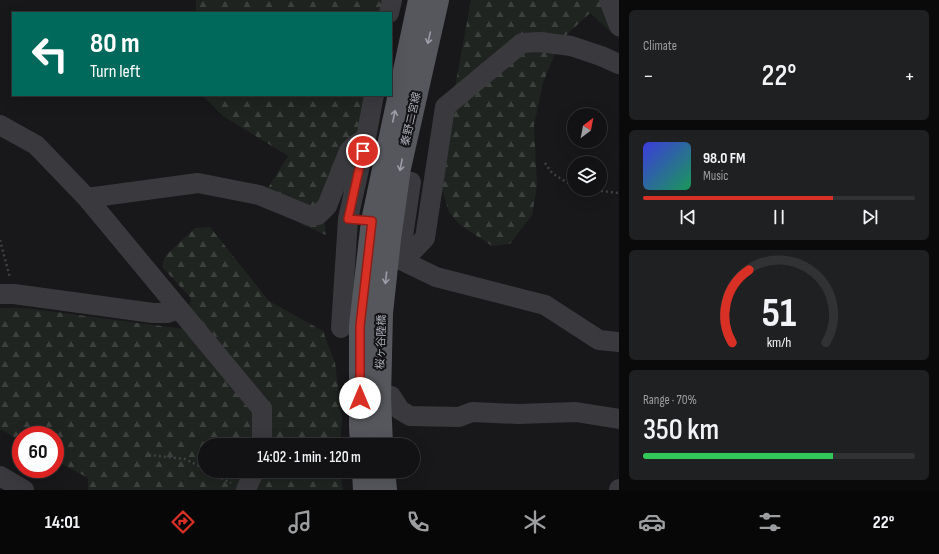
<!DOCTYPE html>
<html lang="en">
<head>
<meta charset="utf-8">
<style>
	:root { --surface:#121214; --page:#1f2022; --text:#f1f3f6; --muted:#9c9ea0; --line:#313234; --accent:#d93025 }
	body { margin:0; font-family:"Sofia Sans Condensed","Noto Sans JP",sans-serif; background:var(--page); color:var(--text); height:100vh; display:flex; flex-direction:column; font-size:15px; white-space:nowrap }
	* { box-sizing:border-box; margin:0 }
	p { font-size:13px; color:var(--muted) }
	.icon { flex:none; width:22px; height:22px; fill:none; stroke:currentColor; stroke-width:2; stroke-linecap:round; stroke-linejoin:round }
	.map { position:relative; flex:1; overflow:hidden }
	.drawer { display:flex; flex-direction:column; gap:10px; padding:10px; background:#0a0a0b; width:320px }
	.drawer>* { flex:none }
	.banner { position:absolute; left:12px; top:12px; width:380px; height:84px; border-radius:0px; box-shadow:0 4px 16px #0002,0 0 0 1px var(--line); background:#00695c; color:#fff; overflow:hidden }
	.needle { width:26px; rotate:32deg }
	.tools { position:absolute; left:567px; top:108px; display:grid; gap:8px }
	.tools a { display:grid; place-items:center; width:40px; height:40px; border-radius:50%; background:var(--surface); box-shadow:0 4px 16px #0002,0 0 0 1px var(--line); font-size:20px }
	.speed { position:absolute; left:12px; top:426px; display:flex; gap:8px; font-size:20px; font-weight:700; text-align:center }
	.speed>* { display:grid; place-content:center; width:52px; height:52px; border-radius:50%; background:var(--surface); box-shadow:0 4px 16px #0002,0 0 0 1px var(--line); line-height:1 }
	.speed .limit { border:6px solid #d22; background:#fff; color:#111 }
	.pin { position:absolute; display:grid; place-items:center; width:34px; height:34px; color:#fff; margin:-17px; border:2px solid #fff; border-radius:50%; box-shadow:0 1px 4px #0007 }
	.me { position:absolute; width:44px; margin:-22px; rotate:0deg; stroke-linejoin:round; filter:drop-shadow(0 0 3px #0008) }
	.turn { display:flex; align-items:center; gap:14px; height:84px; padding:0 12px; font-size:18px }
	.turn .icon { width:52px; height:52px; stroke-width:2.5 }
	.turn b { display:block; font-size:28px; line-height:34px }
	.big { font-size:30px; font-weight:600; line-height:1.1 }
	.drawer .widget { flex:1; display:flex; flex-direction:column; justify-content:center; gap:6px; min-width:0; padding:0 14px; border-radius:6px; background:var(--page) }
	.drawer .dial { align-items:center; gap:0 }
	.dial svg { height:104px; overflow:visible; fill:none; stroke:var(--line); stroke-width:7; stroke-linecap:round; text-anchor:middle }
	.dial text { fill:var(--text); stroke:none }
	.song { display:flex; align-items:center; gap:12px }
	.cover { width:48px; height:48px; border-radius:6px; background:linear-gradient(135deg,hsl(240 70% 55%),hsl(150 70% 35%)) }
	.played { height:4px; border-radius:2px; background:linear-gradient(90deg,var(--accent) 70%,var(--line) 70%) }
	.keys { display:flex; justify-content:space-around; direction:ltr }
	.heat { display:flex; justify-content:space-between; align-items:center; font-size:22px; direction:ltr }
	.charge { height:6px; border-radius:3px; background:linear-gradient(90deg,#34c759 70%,var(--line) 0) }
	.trip { position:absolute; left:198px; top:438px; width:222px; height:40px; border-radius:20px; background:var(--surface); box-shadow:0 4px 16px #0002,0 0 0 1px var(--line); font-weight:600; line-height:40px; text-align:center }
	.menu { display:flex; height:64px; justify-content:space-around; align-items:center; background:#070708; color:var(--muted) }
	.menu .icon { width:28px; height:28px }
	.menu .selected { color:var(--accent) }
	.menu b { font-size:18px; color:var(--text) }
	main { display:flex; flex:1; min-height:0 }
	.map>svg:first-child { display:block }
	.forest { fill:url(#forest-firs) }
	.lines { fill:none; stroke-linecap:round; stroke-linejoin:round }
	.path { stroke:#404145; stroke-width:2.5; stroke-dasharray:2 3; stroke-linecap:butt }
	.minor { stroke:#3a3a3e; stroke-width:20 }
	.major { stroke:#56575d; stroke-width:22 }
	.major-bridge { stroke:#56575d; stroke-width:22 }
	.oneway { stroke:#9b9da6 }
	.route-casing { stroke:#8d1f18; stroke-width:10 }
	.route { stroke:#d93025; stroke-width:7 }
	.labels { text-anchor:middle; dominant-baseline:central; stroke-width:4; stroke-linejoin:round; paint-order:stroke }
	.street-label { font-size:11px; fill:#acafb8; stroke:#131315 }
</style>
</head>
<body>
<main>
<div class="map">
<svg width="619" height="490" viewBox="0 0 619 490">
	<defs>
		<pattern id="forest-firs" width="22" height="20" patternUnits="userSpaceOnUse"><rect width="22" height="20" fill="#1f2420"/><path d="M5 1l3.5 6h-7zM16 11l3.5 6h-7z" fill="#3d413e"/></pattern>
	</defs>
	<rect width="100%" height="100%" fill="#18181a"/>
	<!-- forest -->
	<path class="forest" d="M196,0h193l-3,13h-190z
		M471,0h148v39l-29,-26 -30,28 -17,42 -9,42 3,61 -5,29 -22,29 -18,2 -33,-22 -10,-12 -8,-26 6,-55z
		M202,95h166l-8,39 -38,65 4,36 -23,-10 -18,-12 -17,-25 20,-32 -65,-40z
		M210,227l59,74 54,30 12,32 7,56 -2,26h-135v26h135l3,19h-255v-12l-33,-18v-25h-34v6l-21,-12v-121h25l159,21 7,-31 -29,-31 3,-11 30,-28z"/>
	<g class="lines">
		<!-- path -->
		<path class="path" d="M545,163l7,10 22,14
			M581,189l38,4
			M0,240l10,38
			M149,455l36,4 20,10
			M208,471l23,12"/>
		<!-- minor -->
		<path class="minor" d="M609,0l10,26
			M389,13l3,-13
			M0,125l36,20 51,53 175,211v36
			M87,198l111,-15 61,12 51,21 8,-1 9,-9 22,-55 6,-6 11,-7
			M403,261l22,-23 20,-131 77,-64 18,-1 31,4 30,10 18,8
			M403,261l33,16 109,28 54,35 20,2
			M403,261l-2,-11 10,-68
			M0,294h14l139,19h14l11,-4
			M341,328l7,-109 18,-81 8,-43
			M374,414l11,-18h6l9,14 10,6 49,1 13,-5 46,2 58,-2 43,7
			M0,476l24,14
			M246,490l8,-19
			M619,490v-1"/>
		<!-- major -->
		<path class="major" d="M390,239l10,-71 38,-168
			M361,445l-1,-19v-100l12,-105 47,-221
			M363,471l1,19
			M384,471l2,19"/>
		<!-- major-bridge -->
		<path class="major-bridge" d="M382,445l-2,-47 2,-85 8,-74"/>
	</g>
	<!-- one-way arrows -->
	<defs><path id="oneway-shaft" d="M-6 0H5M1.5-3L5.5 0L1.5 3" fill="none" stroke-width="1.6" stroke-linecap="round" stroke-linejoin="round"/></defs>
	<g class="oneway">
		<use href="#oneway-shaft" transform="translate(429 38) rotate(103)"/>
		<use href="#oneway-shaft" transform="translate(394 116) rotate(-78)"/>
		<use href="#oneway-shaft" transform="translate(401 165) rotate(101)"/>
		<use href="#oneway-shaft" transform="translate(386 278) rotate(96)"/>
	</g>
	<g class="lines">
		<!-- route casing -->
		<g class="route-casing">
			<path id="route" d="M360,398v-72l12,-105 -24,-2 15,-68"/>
		</g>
		<!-- route -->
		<use href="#route" class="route"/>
	</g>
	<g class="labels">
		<!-- street labels -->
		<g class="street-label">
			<text transform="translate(411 119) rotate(-77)">秦野二宮線</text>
			<text transform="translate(381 342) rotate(-88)">桜ヶ谷陸橋</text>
		</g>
	</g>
</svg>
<div class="tools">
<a><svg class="needle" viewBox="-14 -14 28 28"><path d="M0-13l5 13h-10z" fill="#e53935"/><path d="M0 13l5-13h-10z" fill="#9c9ea0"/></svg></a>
<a><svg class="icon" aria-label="layers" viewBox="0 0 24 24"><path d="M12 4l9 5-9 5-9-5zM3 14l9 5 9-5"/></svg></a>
</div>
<div class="speed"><div class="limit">60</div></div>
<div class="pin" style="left:363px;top:151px;background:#d93025"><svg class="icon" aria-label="arrive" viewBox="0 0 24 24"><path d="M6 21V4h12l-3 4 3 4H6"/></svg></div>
<svg class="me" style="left:360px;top:398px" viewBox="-20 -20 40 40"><circle r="19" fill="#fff"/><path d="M0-13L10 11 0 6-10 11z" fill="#d93025"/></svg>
<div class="trip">14:02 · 1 min · 120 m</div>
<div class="banner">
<div class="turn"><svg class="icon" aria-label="left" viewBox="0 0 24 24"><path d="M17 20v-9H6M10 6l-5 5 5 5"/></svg><div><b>80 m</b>Turn left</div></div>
</div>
</div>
<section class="drawer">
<div class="widget"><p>Climate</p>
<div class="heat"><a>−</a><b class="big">22°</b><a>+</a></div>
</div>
<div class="widget">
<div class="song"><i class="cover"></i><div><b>98.0 FM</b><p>Music</p></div></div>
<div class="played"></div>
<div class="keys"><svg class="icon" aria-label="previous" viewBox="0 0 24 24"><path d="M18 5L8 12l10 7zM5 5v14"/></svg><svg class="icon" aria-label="pause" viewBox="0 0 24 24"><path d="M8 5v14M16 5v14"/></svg><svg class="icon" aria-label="next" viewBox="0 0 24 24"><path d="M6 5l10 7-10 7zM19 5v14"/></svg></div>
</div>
<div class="widget dial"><svg viewBox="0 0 100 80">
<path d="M14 69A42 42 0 1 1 86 69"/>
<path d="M14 69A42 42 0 0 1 27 13" stroke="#d93025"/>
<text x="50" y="56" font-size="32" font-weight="700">51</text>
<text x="50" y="72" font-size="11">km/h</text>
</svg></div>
<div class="widget"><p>Range · 70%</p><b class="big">350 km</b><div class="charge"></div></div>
</section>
</main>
<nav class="menu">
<b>14:01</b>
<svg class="icon selected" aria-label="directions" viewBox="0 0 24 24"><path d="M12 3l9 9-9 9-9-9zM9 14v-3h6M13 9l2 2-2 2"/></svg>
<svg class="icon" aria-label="music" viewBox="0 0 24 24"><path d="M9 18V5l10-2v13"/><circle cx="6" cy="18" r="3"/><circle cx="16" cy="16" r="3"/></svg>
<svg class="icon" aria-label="phone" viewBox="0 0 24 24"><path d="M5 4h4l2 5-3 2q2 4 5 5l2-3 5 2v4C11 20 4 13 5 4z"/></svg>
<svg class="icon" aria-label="climate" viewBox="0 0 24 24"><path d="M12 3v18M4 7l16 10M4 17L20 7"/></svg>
<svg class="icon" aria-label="car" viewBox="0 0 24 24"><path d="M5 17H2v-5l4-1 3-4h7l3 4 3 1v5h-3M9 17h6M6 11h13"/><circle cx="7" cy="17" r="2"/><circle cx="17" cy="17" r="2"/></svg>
<svg class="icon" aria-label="filters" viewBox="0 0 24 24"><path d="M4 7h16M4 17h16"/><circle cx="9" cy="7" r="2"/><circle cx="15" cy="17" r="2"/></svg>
<b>22°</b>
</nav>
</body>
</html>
